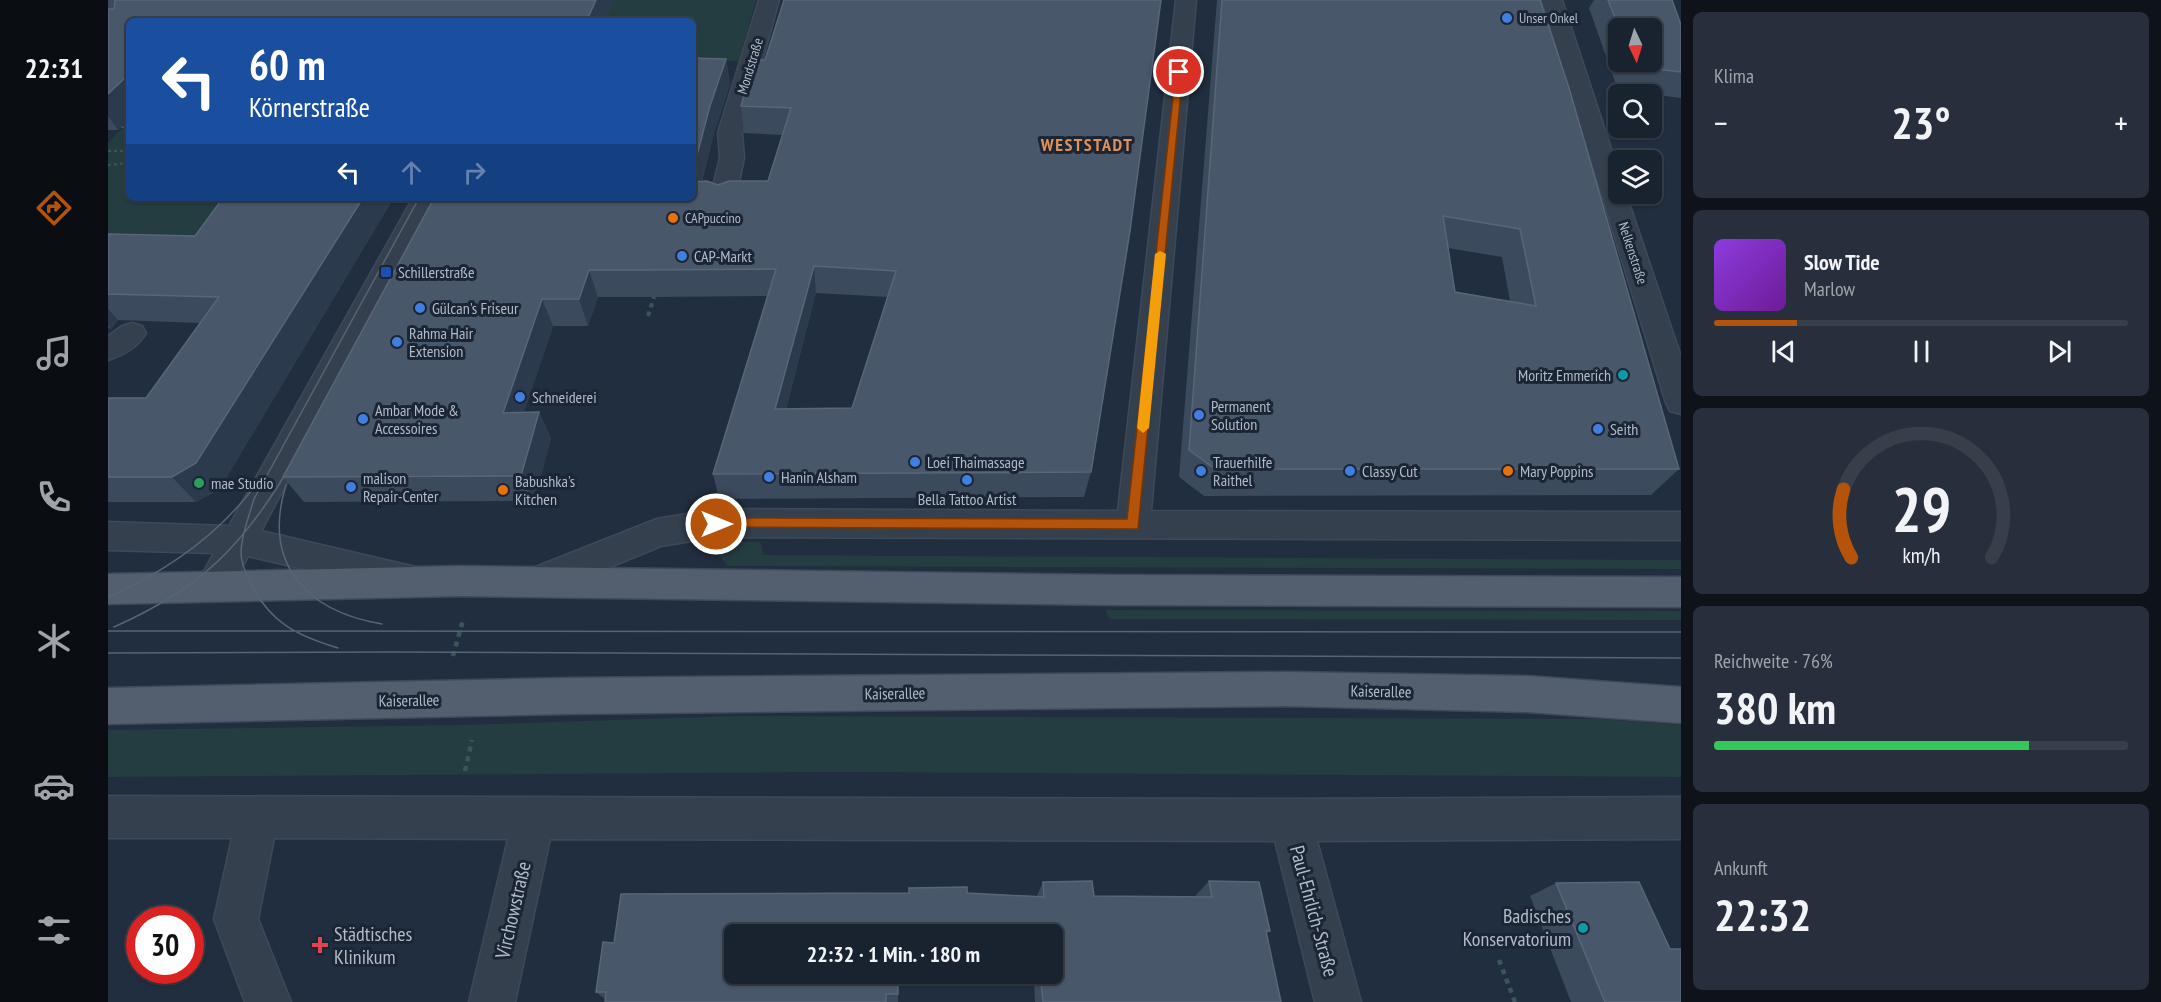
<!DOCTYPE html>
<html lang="de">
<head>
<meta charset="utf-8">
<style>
	:root { --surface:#19222f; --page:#262f3b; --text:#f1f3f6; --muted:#9fa4aa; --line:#373f4b; --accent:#b45309 }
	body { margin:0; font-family:"PT Sans Narrow",sans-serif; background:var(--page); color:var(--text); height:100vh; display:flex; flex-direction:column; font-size:22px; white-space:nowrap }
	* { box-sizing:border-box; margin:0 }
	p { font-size:20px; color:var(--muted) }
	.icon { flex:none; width:33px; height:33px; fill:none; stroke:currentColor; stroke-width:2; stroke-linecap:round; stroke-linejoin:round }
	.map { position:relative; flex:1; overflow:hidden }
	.panel { display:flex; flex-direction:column; gap:12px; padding:12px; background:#0e131a; width:480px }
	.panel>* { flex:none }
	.top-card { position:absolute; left:18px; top:18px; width:570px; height:183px; border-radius:9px; box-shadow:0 2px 4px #0004,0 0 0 2px var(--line); background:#1a4fa0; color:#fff; overflow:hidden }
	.needle { width:39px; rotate:176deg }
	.controls { position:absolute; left:1500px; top:18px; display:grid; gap:12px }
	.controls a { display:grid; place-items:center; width:54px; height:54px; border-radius:9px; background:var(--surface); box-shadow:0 2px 4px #0004,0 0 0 2px var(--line); font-size:30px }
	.speed { position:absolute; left:18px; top:906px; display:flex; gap:12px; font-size:30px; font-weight:700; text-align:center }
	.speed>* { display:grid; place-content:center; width:78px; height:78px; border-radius:50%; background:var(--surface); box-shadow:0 2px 4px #0004,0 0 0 2px var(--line); line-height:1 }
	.speed .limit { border:9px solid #d22; background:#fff; color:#111 }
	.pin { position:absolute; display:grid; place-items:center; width:51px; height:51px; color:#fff; margin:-26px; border:3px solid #fff; border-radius:50%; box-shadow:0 2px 6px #0007 }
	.me { position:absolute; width:66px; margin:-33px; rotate:90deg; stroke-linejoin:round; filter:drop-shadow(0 0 4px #0008) }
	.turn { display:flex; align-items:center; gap:21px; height:126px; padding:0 24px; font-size:27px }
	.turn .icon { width:78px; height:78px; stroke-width:2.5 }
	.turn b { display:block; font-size:42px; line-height:51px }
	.lanes { display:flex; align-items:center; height:57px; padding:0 24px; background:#0003; justify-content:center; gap:30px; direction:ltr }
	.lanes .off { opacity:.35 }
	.big { font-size:45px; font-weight:700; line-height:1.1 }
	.panel .widget { flex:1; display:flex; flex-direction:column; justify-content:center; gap:9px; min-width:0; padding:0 21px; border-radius:9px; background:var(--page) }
	.panel .dial { align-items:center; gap:0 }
	.dial svg { height:156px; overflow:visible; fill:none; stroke:var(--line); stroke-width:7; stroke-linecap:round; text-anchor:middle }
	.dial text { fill:var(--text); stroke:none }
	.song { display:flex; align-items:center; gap:18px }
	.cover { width:72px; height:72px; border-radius:9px; background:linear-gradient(135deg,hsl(270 70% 55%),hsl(280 70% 35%)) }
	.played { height:6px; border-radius:3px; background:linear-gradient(90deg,var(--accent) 20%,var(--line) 20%) }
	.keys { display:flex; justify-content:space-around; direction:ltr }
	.heat { display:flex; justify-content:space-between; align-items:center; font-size:33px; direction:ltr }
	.charge { height:9px; border-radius:4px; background:linear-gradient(90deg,#34c759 76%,var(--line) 0) }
	.trip { position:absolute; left:616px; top:924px; width:339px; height:60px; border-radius:9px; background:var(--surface); box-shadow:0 2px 4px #0004,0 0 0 2px var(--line); font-weight:700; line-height:60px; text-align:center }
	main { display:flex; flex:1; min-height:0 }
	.tab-bar { display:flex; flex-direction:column; width:108px; justify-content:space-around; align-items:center; background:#0a0e13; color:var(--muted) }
	.tab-bar .icon { width:42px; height:42px }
	.tab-bar .active { color:var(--accent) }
	.tab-bar b { font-size:27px; color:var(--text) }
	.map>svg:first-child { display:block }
	.green { fill:#233d40 }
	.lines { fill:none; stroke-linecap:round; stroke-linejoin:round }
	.minor-casing { stroke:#3e4958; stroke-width:3 }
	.major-casing { stroke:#3e4958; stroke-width:3 }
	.path-far2 { stroke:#3c5658; stroke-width:2; stroke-dasharray:3 3; stroke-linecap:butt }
	.path-far1 { stroke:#3c5658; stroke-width:4; stroke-dasharray:4.5 4.5; stroke-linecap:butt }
	.path { stroke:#3c5658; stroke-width:4.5; stroke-dasharray:5 5; stroke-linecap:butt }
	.minor { fill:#35404f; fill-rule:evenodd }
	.major { fill:#535f6f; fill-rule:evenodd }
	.tram { stroke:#576476; stroke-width:1.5 }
	.wall { fill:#3c4a5e; fill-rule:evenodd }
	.shaded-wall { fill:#2c3a4d }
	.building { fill:#48576a; stroke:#596679; stroke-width:1.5; fill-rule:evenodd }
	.route { fill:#b45309; stroke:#753606; stroke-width:1.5 }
	.slow { fill:#f59e0b }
	.shop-dot { fill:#3f7fe0; stroke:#1b2534; stroke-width:2 }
	.food-dot { fill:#e8710a; stroke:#1b2534; stroke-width:2 }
	.transit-dot { fill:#1a4fb4; stroke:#1b2534; stroke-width:2 }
	.culture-dot { fill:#0f9aa8; stroke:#1b2534; stroke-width:2 }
	.leisure-dot { fill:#2e9e5b; stroke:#1b2534; stroke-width:2 }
	.health-dot { fill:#e0444e; stroke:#1b2534; stroke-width:2 }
	.labels { text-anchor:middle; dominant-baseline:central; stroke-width:6; stroke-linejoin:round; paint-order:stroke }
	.far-poi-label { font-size:14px; fill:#b1bbca; stroke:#1b2534; text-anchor:start }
	.far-street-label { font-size:14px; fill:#b1bbca; stroke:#1b2534 }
	.poi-label { font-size:16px; fill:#b1bbca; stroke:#1b2534; text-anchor:start }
	.street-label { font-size:16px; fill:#b1bbca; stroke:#1b2534 }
	.far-district-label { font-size:18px; font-weight:bold; letter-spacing:1.5px; fill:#de9158; stroke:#1b2534 }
	.near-street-label { font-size:20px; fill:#b1bbca; stroke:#1b2534 }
	.near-poi-label { font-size:20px; fill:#b1bbca; stroke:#1b2534; text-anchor:end }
</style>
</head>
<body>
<main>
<nav class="tab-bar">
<b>22:31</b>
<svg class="icon active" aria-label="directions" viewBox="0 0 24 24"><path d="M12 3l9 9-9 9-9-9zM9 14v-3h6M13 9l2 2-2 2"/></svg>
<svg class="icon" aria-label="music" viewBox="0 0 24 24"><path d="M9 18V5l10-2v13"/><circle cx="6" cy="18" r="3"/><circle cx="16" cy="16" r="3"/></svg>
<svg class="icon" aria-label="phone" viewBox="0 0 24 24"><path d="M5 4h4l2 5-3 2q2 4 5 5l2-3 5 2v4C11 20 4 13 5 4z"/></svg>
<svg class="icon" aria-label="climate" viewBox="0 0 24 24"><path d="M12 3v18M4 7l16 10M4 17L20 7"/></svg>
<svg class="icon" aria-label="car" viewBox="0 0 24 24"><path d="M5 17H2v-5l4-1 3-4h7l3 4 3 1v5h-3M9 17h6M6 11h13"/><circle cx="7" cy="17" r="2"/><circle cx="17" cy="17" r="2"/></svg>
<svg class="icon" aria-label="filters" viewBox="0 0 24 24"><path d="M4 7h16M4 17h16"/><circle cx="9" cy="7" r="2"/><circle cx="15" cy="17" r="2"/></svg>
</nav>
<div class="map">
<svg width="1573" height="1002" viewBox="0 0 1573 1002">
	<rect width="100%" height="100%" fill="#212e3f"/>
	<!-- green -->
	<path class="green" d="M455,0h193l-17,61h-46v-40h-141z
		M21,121v77h122l-21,50 -122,-1v-104z
		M630,542h22l4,13 917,5v9l-953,-3 -9,-11 7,-9z
		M998,610l575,1v9l-572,-1z
		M630,716l860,3 83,6v52l-841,-5 -732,5v-47l353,-5z"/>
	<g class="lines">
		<!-- minor casing -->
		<g class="minor-casing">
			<path id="minor" d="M651,0h20l-37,133 2,25 -9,44 -4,5 -9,3 -9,-3 -4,-5 11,-44 -2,-25z
				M1068,0h20l-45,511 530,1v28l-965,-3 -55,9 -121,50 -12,-4 -6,-11 6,-11 129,-51 59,-10 402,2z
				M1434,0h20l56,170v24h8l55,163v57l-11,-3 -4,-8z
				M305,198h26l-178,333 159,37 6,10 -6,10 -12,5 -160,-37 -22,41 -12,4 -12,-4 -6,-11 18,-33 -106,-3v-28l121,4z
				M24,323l10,3 4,7c-7,13 -24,23 -38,27v-24l14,-10z
				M0,796l1183,3 390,-2v42l-364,2 44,161h-46l-40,-161 -725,-2 -35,163h-46l39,-163 -234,-1 -16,81 33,83h-46l-31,-83 18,-81h-124z"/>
		</g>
		<!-- major casing -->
		<g class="major-casing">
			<path id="major" d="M352,566l654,9 567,2v30l-567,-2 -654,-9 -352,8v-30z
				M1178,672l241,4 154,11v36l-154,-11 -241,-6 -721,8 -457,10v-36l457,-10z"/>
		</g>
		<!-- path-far2 -->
		<path class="path-far2" d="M13,127h8
			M0,151h21
			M0,165l21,-2"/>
		<!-- path-far1 -->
		<path class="path-far1" d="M540,316l6,-19"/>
		<!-- path -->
		<path class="path" d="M345,656l10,-36
			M357,771l7,-31
			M1391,960l16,42"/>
		<!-- minor -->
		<use href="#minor" class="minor"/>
		<!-- major -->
		<use href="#major" class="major"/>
		<!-- tram -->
		<path class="tram" d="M178,485c-24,78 19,126 96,139
			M0,597c57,-25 109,-61 147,-111
			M6,627c88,-39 130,-82 178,-164
			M0,631l1573,1
			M230,648c-43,-13 -69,-26 -89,-68 -4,-9 -8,-17 -8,-27 0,-18 8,-36 13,-54l165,-301
			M0,653l283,-1 1290,6"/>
	</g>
	<!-- wall -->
	<path class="wall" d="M0,0h506l-9,21h-476v98l-11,11h-10z
		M1109,0h323l139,469 -28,26 -447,1 -25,-19zM1340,248l54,9 8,44 -55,-9z
		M1486,0h78l9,25v73l-63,-8 -29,-82zM1510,28l34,34h-34z
		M618,59l4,26 -16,48 -12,49 16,3 50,-4 15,-46 -39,-2 -3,-27 13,-46 337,412 -7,25 -365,2 -6,-25 54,-178 -113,1h-56l-10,29h-35l-29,86h15l12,26 -17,63 -230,1 -21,-25zM708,293l72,4 -36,111 -66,1z
		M115,198l-3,291 -24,13h-88v-104h38l54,-75 -82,-3 -7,9 -3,-1v-94l87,2z
		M1101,881l61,50 -4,3 15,68h-246l-1,-21 -136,-1v22h-293v-3l-9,-7 18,-49 295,-50h58l70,3 6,-14 51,14 102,1v-2zM945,934v40h-318z
		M1448,883l125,119h-110l-41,-106z"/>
	<!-- shaded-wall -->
	<path class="shaded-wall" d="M488,0h18l-9,21h-18z
		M618,59l4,26 -16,48 -19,76 -2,-11v-28l17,-64z
		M21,74v45l-11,11 -10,-14v-22z
		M255,198h31l-174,291 -24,13 -24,-25z
		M706,266l2,27 -37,142 -4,-26z
		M481,270l9,27 -10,29 -9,-27z
		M434,299l11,27 -38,113 -12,-26z
		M0,309l10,11 -7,9 -3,-4z
		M431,412l12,26 -17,63 -13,-25z"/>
	<!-- building -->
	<path class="building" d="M7,0h481l-9,20h15l-473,1v53l-21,20v-85h6z
		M676,0h377l-31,231 -39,241 -378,2 63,-205 -129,1h-58l-10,29h-37l-39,114 36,-1 -18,64 -238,1 151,-279h259v-16l14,-1 11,4 11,-4h39l23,-73 -50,-2 13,-46h11zM706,266l82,5 -44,137 -77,1z
		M1114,0h318l29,88 110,381h-464l-26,-19zM1335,216l77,13 16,77 -81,-14z
		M1500,0h64l9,25v47l-48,-6 -1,-4h20v-34h-33z
		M585,58l33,1 -16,47 -17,64z
		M115,198h140l-167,265 -24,14h-64v-79h38l73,-101 -111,-3v-60l87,2z
		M984,881l2,15 118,1 -3,-16 50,1 11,49h-4l15,71h-238l-3,-28h13v-40h-318v40h163v20h-12v8h-281l1,-10h-10l7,-50 11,1 7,-49 288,-1v-5l58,-1v6l77,4 -1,-15z
		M1531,882l31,67h11v53h-76l-49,-119z"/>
	<!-- route -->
	<path class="route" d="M1068,70l7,2 -45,457 -427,-2 -2,-3 2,-4 5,-2 411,1z"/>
	<!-- slow -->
	<path class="slow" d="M1052,251l6,3 -17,174 -6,5 -6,-5 18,-174z"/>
	<!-- markers -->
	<g class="shop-dot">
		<circle cx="1399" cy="18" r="6"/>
		<circle cx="574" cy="256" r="6"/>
		<circle cx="312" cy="308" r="6"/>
		<circle cx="289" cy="342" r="6"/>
		<circle cx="412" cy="397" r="6"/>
		<circle cx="1091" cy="415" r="6"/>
		<circle cx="255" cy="419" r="6"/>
		<circle cx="1490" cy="429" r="6"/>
		<circle cx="807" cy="462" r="6"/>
		<circle cx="1093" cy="471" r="6"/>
		<circle cx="1242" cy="471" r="6"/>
		<circle cx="661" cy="477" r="6"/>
		<circle cx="859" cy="480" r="6"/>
		<circle cx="243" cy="487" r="6"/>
	</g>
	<g class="food-dot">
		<circle cx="565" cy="218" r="6"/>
		<circle cx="1400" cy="471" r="6"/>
		<circle cx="395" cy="490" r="6"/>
	</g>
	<rect class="transit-dot" x="272" y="266" width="12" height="12" rx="3"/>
	<g class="culture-dot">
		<circle cx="1515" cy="375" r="6"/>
		<circle cx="1475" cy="928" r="6"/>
	</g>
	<circle class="leisure-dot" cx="91" cy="483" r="6"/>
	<path class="health-dot" d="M209 936h6v6h6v6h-6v6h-6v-6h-6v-6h6z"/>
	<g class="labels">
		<!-- far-poi labels -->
		<g class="far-poi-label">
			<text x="1411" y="18">Unser Onkel</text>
			<text x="577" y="218">CAPpuccino</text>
		</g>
		<!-- far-street labels -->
		<g class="far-street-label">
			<text transform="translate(642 66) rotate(-73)">Mondstraße</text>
			<text transform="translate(1525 253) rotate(72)">Nelkenstraße</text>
		</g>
		<!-- poi labels -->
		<g class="poi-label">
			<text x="586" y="256">CAP-Markt</text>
			<text x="290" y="272">Schillerstraße</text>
			<text x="324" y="308">Gülcan's Friseur</text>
			<text x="301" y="333">Rahma Hair<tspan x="301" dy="18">Extension</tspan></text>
			<text x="1503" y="375" text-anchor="end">Moritz Emmerich</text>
			<text x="424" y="397">Schneiderei</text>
			<text x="1103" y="406">Permanent<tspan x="1103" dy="18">Solution</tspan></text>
			<text x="267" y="410">Ambar Mode &amp;<tspan x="267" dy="18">Accessoires</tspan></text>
			<text x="1502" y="429">Seith</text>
			<text x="819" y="462">Loei Thaimassage</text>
			<text x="1105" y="462">Trauerhilfe<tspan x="1105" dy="18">Raithel</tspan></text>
			<text x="1254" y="471">Classy Cut</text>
			<text x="1412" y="471">Mary Poppins</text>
			<text x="673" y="477">Hanin Alsham</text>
			<text x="255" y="478">malison<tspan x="255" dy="18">Repair-Center</tspan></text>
			<text x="407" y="481">Babushka's<tspan x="407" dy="18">Kitchen</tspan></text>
			<text x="103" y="483">mae Studio</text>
			<text x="859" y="499" text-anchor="middle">Bella Tattoo Artist</text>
		</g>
		<!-- street labels -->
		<g class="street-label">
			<text transform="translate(1273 691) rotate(1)">Kaiserallee</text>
			<text transform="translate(787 693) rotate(-1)">Kaiserallee</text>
			<text transform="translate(301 700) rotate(-1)">Kaiserallee</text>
		</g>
		<!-- far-district labels -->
		<g class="far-district-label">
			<text x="979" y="144">WESTSTADT</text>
		</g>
		<!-- near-street labels -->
		<g class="near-street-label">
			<text transform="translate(405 910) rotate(-77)">Virchowstraße</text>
			<text transform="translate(1206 911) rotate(75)">Paul-Ehrlich-Straße</text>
		</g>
		<!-- near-poi labels -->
		<g class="near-poi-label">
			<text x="1463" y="916">Badisches<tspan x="1463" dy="23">Konservatorium</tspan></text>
			<text x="226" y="934" text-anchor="start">Städtisches<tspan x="226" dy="23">Klinikum</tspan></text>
		</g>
	</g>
</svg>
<div class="controls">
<a><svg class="needle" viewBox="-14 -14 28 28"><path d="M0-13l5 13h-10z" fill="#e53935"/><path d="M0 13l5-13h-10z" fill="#9fa4aa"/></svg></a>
<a><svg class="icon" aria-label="search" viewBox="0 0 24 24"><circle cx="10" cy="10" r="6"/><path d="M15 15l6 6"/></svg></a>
<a><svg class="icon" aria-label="layers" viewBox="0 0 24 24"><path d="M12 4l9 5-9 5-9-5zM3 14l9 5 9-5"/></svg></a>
</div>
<div class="speed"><div class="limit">30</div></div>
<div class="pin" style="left:1071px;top:72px;background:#d93025"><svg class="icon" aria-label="arrive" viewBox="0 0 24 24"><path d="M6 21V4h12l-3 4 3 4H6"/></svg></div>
<svg class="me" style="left:608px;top:524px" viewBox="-20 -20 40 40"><circle r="17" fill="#b45309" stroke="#fff" stroke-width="3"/><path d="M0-11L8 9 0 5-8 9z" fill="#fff"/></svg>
<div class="trip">22:32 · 1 Min. · 180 m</div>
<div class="top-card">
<div class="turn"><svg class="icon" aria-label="left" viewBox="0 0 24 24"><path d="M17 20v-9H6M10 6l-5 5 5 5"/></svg><div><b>60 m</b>Körnerstraße</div></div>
<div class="lanes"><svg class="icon" aria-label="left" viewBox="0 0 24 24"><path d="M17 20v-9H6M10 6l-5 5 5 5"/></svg><svg class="icon off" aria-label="ahead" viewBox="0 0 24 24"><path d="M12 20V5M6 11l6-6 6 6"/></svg><svg class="icon off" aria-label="right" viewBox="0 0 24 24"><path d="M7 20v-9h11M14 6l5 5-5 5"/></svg></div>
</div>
</div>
<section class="panel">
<div class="widget"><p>Klima</p>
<div class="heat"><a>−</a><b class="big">23°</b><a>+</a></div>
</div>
<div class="widget">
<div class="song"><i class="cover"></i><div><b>Slow Tide</b><p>Marlow</p></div></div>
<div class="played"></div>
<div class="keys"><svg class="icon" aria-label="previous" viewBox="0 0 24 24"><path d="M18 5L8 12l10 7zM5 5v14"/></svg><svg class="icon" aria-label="pause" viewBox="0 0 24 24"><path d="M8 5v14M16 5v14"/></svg><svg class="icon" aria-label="next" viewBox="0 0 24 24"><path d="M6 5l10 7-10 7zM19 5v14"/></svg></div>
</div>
<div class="widget dial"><svg viewBox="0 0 100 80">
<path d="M14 69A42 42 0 1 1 86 69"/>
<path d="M14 69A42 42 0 0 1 10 34" stroke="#b45309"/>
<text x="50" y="56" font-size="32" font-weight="700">29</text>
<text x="50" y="72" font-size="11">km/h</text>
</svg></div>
<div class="widget"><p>Reichweite · 76%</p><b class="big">380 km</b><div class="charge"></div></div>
<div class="widget"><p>Ankunft</p><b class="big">22:32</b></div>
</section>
</main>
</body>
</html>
